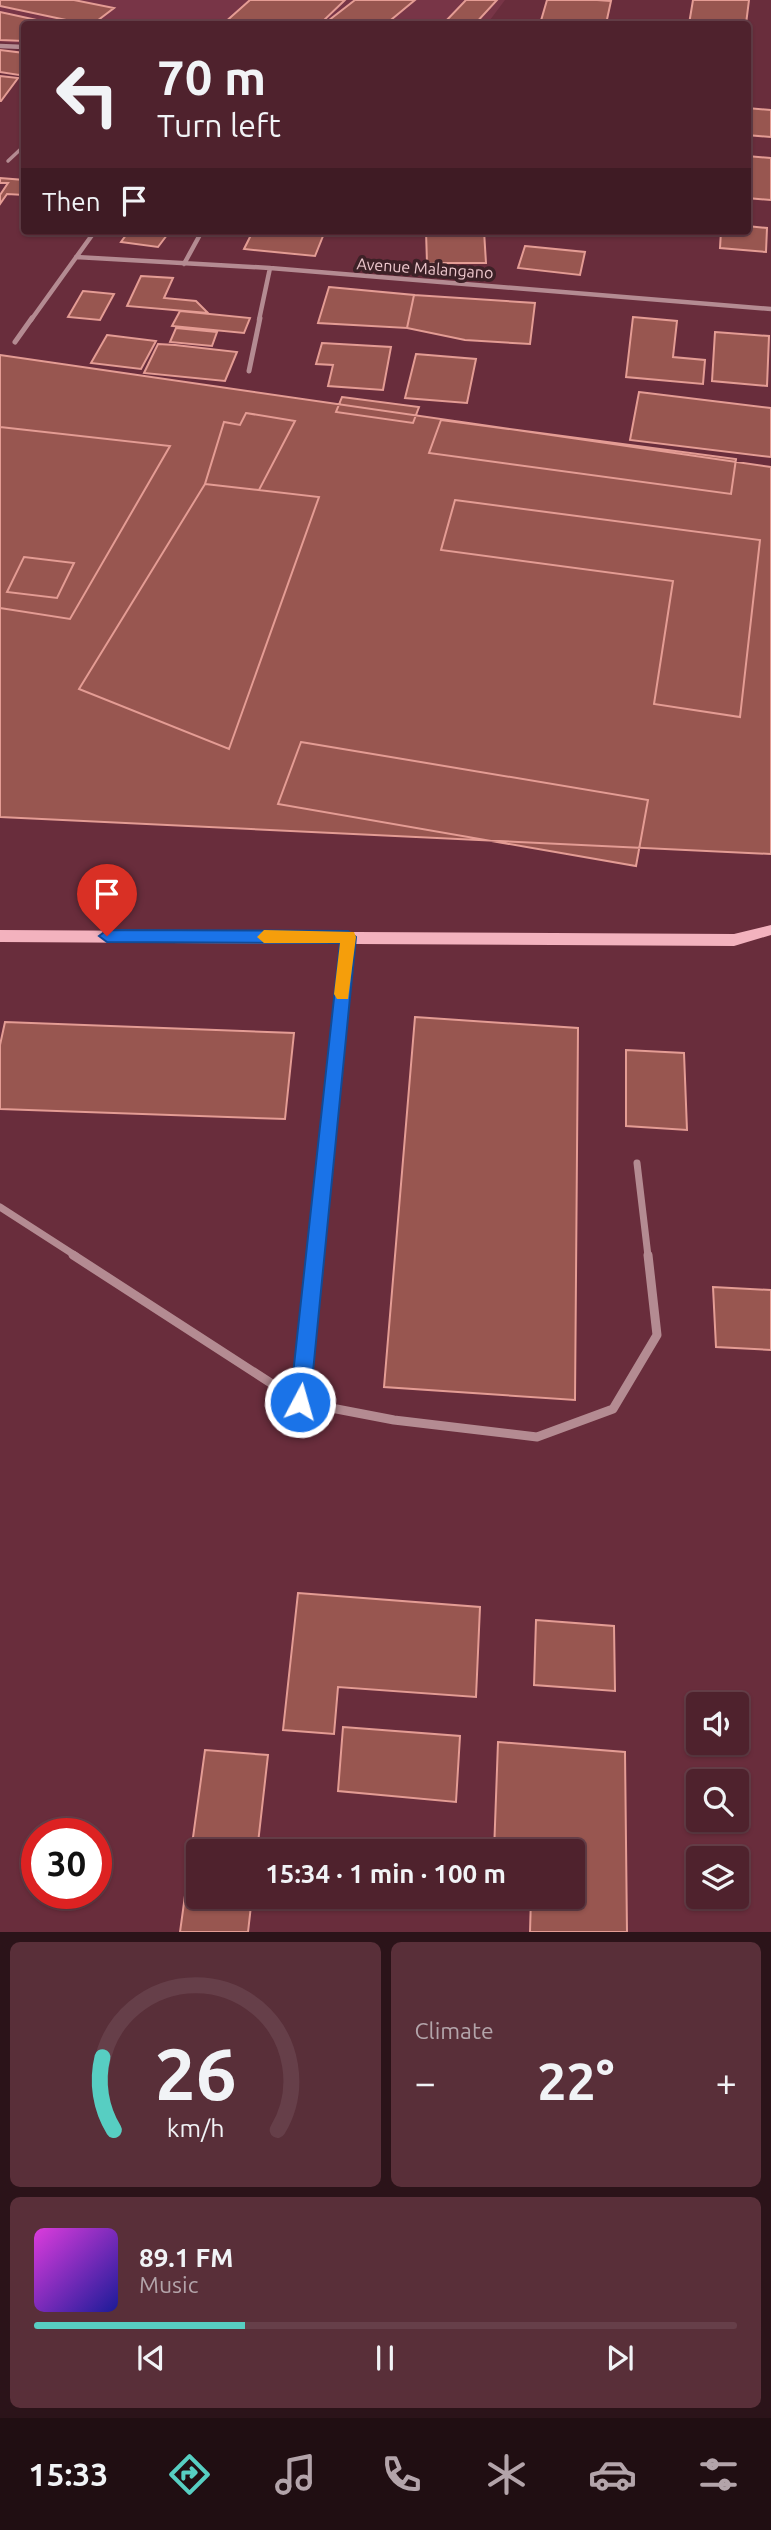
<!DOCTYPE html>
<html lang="en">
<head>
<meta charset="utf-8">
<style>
	:root { --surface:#4f222d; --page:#592f39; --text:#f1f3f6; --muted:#b3a4aa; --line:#663f49; --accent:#57cec2 }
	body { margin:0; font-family:Ubuntu,sans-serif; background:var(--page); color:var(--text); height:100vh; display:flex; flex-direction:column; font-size:26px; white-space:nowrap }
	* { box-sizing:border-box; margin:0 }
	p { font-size:23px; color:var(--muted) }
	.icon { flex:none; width:38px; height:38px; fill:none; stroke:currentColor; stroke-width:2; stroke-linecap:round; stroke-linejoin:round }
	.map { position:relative; height:1932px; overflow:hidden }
	.drawer { display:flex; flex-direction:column; gap:10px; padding:10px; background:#2b1319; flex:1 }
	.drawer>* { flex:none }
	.guide { position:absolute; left:21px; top:21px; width:730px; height:214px; border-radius:7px; box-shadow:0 2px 5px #0004,0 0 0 2px var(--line); background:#4f222d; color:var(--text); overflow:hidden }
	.tools { position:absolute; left:686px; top:1692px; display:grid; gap:14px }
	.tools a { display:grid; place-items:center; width:63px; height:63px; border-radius:7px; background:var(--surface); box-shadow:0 2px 5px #0004,0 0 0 2px var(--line); font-size:35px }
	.speed { position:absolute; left:21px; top:1818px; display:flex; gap:14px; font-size:35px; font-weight:700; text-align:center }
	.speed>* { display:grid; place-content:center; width:91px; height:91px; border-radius:50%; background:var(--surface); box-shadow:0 2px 5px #0004,0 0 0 2px var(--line); line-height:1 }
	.speed .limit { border:10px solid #d22; background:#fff; color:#111 }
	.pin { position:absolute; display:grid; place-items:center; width:60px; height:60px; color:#fff; margin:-72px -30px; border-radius:50% 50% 50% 0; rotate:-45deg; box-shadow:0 0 7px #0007 }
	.pin .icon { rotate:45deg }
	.me { position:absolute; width:77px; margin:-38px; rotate:6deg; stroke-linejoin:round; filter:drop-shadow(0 0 5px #0008) }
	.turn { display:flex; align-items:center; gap:24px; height:147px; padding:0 21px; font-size:32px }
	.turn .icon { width:91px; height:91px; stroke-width:2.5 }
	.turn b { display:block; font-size:49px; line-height:60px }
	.then { display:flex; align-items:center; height:66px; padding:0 21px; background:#0003; gap:14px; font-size:26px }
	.big { font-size:52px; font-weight:700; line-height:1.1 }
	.drawer .card { flex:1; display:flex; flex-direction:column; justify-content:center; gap:10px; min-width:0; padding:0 24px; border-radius:10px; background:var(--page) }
	.drawer .dial { align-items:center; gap:0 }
	.dial svg { height:182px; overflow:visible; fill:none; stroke:var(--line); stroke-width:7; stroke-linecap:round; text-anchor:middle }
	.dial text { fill:var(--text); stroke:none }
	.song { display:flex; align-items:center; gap:21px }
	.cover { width:84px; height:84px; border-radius:10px; background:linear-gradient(135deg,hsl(300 70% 55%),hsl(240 70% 35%)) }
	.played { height:7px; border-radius:4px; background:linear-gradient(90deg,var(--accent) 30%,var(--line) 30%) }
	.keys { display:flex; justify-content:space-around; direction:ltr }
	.heat { display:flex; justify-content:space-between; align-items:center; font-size:38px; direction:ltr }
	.drawer .tiles { flex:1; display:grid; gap:10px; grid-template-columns:1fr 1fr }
	.card:last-child { grid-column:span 2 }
	.trip { position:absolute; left:186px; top:1839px; width:399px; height:70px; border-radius:7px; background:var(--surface); box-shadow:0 2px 5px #0004,0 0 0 2px var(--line); font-weight:700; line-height:70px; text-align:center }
	.dock { display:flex; height:112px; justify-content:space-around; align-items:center; background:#200e12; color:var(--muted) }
	.dock .icon { width:49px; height:49px }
	.dock .active { color:var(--accent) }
	.dock b { font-size:32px; color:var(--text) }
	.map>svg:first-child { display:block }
	.built { fill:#783547 }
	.building { fill:#985650; stroke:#e49c94; stroke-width:2 }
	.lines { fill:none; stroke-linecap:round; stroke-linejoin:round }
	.lane { stroke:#b48b92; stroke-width:3.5 }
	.street-far3 { stroke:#b48b92; stroke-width:4.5 }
	.street-far2 { stroke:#b48b92; stroke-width:5 }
	.street-far1 { stroke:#b48b92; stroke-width:7 }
	.street { stroke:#b48b92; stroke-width:9 }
	.secondary { fill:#f3b2be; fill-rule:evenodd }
	.route { fill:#1a73e8; stroke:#114b97; stroke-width:2 }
	.slow { fill:#f59e0b }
	.labels { text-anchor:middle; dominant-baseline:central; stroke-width:7; stroke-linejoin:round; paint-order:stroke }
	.far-street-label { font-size:16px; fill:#edc7cd; stroke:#3d2127 }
</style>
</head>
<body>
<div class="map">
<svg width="771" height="1932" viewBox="0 0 771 1932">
	<rect width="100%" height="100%" fill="#692d3c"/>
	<!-- built -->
	<path class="built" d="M0,0h505l-18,24h-463v20l-24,-2z"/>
	<!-- building -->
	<path class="building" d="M0,0h74l40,8 -21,16h-8l-85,-18z
		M250,0h95l-25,24h-97z
		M355,0h60l-29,24h-62z
		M466,0h31l-22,24h-32z
		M547,0h50l14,1 -5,23h-66z
		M693,0h56l-3,24h-57z
		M0,12l55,12h-31v17l-24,-1z
		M0,50l24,3v15l-5,7 -19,-3z
		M0,76l18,2 -17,23h-1z
		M747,108l24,2v27l-24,-2z
		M747,156l24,2v42l-24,-2z
		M0,178l24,2v15l-17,-1 -7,10v-9l8,-12h-8z
		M747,226l20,2 -1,24 -46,-4 1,-17h26z
		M129,231h41l-12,16 -37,-5z
		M253,231h72l-10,25 -71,-7z
		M426,231h58l2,32h-59z
		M525,246l60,6 -5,23 -62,-7z
		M141,276l32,2 -9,20 32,3 12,12 -81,-7z
		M329,287l85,8 -7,33 -89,-5z
		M83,291l31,3 -14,26 -32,-3z
		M414,295l121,8 -5,41 -65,-4 -58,-12z
		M180,311l70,7 -6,15 -72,-7z
		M633,317l44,4 -4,36 32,3 -2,24 -77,-7z
		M176,328l41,4 -5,14 -42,-4z
		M715,332l54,4 -2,50 -55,-5z
		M107,335l49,6 -15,28 -50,-6z
		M322,343l69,4 -8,43 -55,-4 5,-21 -17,-1z
		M158,344l17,1 62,7 -12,29 -81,-8z
		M416,354l60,5 -9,44 -62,-5z
		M0,355l771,112v387l-771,-37z
		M639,392l132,16v49l-141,-17z
		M342,397l77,10 -6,16 -77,-11z
		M246,413l49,8 -36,69 -54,-6 19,-62 16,3z
		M441,420l295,39 -5,35 -302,-41z
		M0,427l170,19 -100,173 -70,-11z
		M205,484l114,13 -90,252 -150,-60z
		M455,500l305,40 -20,177 -86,-13 19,-123 -232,-31z
		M24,557l50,6 -17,35 -50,-6z
		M301,742l347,58 -12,66 -358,-62z
		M415,1017l163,11 -3,372 -191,-13z
		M5,1022l289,11 -9,86 -285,-10v-64z
		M626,1050l58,3 3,77 -61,-4z
		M713,1287l58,3v60l-55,-3z
		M298,1593l182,14 -4,90 -138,-10 -4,47 -51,-4z
		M536,1620l78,6 1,65 -81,-6z
		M343,1727l117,9 -4,66 -118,-11z
		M498,1742l127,10 2,180h-97l1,-35h41v-45h-78z
		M205,1750l63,5 -11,97h-59v45h54l-4,35h-68z"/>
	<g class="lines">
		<!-- lane -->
		<path class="lane" d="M8,161l16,-15"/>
		<!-- street-far3 -->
		<path class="street-far3" d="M0,46l24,1
			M76,257l194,11 501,41
			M184,264l18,-33
			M31,320l64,-89
			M259,320l11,-52"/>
		<!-- street-far2 -->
		<path class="street-far2" d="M15,342l17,-24
			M249,371l11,-53"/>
		<!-- street-far1 -->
		<path class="street-far1" d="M637,1163l11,93
			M0,1207l76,49
			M315,1256l33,-318"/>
		<!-- street -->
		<path class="street" d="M73,1255l227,147 94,18 143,17 76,-28 44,-74 -9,-80
			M300,1402l15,-147"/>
		<!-- secondary -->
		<path class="secondary" d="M771,925v10l-37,11 -734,-4v-12l734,4z"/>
	</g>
	<!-- route -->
	<path class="route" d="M107,930l241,1 8,6 -46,465 -3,7 -7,3 -7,-3 -3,-7 50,-459 -233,-1 -8,-6z"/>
	<!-- slow -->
	<path class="slow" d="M264,930l90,2 2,5 -8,62h-11l-3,-5 6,-51h-76l-7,-6z"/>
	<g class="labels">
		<!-- far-street labels -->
		<g class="far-street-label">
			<text transform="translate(425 268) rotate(4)">Avenue Malangano</text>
		</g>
	</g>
</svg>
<div class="tools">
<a><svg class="icon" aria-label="sound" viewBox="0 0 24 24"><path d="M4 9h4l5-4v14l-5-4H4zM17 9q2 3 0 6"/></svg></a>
<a><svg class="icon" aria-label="search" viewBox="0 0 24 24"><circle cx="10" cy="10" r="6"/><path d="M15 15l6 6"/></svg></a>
<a><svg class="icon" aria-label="layers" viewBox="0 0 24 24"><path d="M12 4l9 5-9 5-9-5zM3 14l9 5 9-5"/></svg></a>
</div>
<div class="speed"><div class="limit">30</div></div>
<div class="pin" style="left:107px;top:936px;background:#d93025"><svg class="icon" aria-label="arrive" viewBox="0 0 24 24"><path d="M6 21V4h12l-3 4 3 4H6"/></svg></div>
<svg class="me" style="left:300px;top:1402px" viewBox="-20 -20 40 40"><circle r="17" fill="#1a73e8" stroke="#fff" stroke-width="3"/><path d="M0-11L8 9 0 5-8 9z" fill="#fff"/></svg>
<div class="trip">15:34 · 1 min · 100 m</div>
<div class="guide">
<div class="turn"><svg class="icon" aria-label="left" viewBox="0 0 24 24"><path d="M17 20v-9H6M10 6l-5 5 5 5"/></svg><div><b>70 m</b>Turn left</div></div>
<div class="then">Then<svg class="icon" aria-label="arrive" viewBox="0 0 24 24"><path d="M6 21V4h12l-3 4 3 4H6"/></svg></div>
</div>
</div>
<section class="drawer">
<div class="tiles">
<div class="card dial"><svg viewBox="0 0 100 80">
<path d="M14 69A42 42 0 1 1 86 69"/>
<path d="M14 69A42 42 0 0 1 9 37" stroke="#57cec2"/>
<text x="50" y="56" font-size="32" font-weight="700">26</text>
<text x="50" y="72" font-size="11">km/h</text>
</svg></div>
<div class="card"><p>Climate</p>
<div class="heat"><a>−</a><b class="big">22°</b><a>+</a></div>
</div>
<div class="card">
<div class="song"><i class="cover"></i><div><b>89.1 FM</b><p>Music</p></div></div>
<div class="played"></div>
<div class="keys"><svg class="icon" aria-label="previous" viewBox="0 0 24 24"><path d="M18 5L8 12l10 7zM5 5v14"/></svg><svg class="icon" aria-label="pause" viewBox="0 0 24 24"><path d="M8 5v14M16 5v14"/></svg><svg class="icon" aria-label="next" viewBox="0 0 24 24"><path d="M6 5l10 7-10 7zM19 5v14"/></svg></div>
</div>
</div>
</section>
<nav class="dock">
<b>15:33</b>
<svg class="icon active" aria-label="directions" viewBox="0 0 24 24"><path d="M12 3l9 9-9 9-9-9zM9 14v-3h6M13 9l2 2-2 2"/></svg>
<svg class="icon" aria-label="music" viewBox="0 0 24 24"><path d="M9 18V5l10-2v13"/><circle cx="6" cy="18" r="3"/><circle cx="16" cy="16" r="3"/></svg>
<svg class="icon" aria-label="phone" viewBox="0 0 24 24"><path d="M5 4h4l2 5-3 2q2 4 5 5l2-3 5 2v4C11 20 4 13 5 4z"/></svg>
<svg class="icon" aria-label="climate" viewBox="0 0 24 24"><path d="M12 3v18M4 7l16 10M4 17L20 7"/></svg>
<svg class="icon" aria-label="car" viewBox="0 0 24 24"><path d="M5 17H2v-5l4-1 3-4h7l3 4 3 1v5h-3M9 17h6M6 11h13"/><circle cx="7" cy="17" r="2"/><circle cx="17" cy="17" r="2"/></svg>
<svg class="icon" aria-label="filters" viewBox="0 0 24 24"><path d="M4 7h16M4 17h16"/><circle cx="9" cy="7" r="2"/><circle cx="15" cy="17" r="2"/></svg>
</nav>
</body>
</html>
